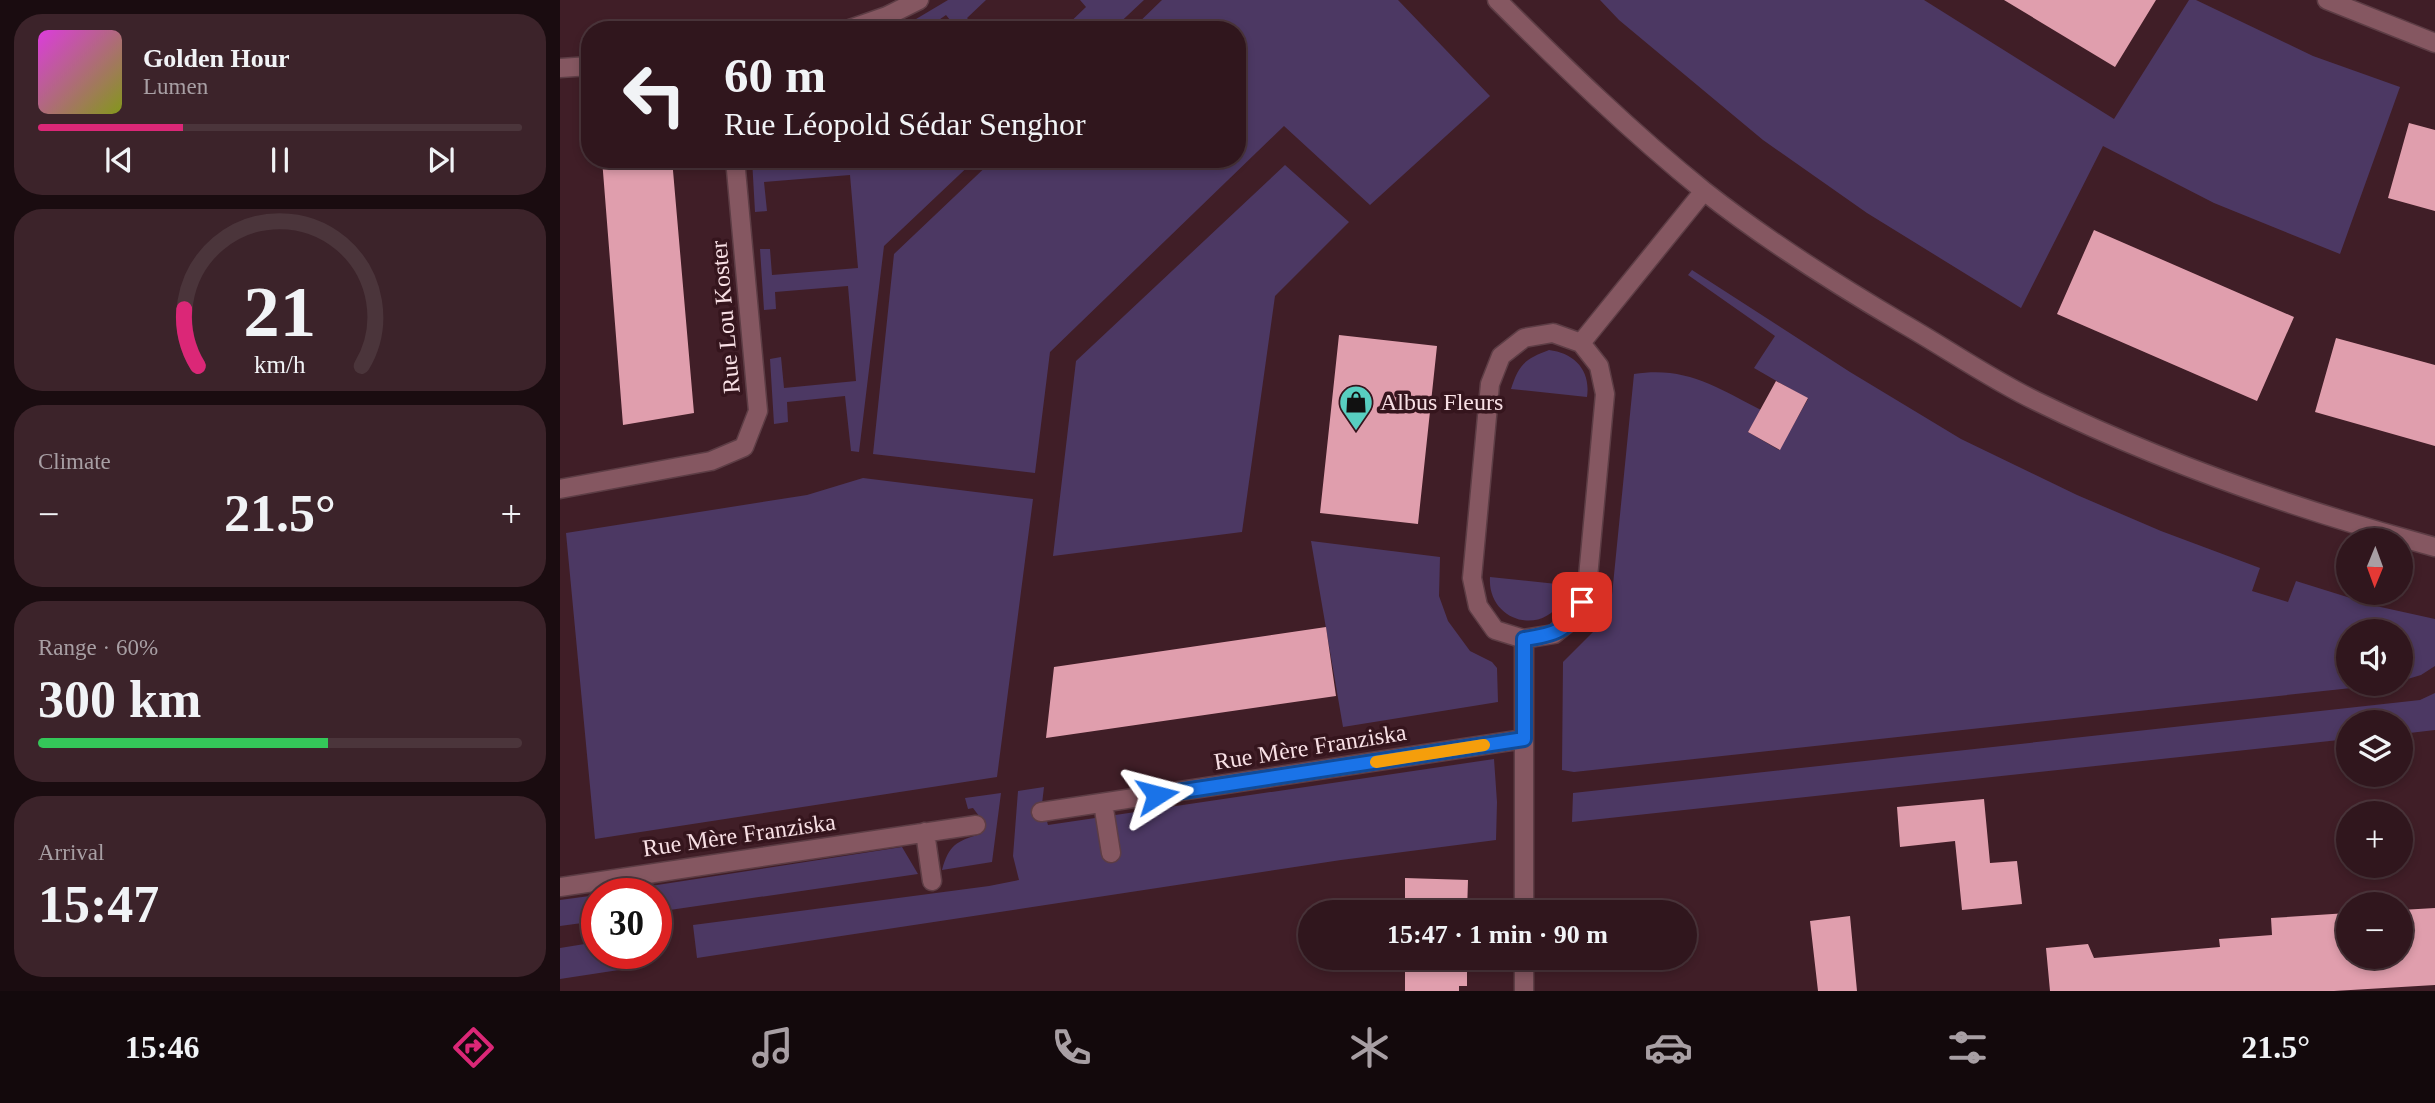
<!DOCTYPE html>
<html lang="en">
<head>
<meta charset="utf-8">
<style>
	:root { --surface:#30161d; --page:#3c232a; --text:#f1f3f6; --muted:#a89fa4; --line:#4b353b; --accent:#db2777 }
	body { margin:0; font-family:"Times New Roman",serif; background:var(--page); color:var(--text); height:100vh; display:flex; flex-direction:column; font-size:26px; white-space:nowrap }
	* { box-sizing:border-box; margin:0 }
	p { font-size:23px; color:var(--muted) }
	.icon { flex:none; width:38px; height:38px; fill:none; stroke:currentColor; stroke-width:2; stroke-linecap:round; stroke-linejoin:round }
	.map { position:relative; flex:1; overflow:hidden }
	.details { display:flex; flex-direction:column; gap:14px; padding:14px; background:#1a0c10; width:560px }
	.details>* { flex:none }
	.hud { position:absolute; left:21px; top:21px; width:665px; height:147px; border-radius:28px; box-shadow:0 4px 10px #0003,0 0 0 2px var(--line); background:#30161d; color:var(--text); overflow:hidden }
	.needle { width:46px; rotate:181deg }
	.buttons { position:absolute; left:1776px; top:528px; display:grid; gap:14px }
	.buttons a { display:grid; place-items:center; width:77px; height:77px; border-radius:50%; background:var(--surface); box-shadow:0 4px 10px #0003,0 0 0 2px var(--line); font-size:35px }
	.speed { position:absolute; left:21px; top:878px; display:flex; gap:14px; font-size:35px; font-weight:700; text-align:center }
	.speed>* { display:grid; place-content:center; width:91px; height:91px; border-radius:50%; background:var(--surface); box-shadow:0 4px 10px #0003,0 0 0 2px var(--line); line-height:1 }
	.speed .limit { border:10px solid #d22; background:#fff; color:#111 }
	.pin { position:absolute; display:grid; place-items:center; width:60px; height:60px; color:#fff; margin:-30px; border-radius:14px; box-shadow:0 4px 10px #0006 }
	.me { position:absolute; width:77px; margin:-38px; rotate:81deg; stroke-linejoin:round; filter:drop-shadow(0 0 5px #0008) }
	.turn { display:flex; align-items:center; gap:24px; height:147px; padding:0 28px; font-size:32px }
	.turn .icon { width:91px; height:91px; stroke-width:2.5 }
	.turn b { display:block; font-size:49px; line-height:60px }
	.big { font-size:52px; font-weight:700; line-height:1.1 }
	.details .widget { flex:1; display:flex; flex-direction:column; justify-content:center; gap:10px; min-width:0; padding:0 24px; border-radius:28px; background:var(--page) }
	.details .dial { align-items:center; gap:0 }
	.dial svg { height:182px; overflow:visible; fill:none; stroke:var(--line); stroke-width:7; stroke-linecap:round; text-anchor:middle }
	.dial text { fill:var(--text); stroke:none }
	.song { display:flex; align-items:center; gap:21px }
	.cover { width:84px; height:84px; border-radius:10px; background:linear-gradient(135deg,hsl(300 70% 55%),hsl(70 70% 35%)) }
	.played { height:7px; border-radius:4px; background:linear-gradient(90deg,var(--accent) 30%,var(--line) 30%) }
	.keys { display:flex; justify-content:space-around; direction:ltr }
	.heat { display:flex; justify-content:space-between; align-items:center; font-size:38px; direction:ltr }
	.charge { height:10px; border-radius:5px; background:linear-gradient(90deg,#34c759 60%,var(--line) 0) }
	.trip { position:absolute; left:738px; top:900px; width:399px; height:70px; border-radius:35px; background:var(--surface); box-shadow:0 4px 10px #0003,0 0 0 2px var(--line); font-weight:700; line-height:70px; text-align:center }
	.menu { display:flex; height:112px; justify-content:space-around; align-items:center; background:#13090c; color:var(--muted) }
	.menu .icon { width:49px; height:49px }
	.menu .current { color:var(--accent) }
	.menu b { font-size:32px; color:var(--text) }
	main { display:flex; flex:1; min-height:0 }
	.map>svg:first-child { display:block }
	.green { fill:#4c3863 }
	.building { fill:#e09ead }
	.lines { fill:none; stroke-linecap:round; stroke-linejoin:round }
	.street-casing { stroke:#5d3d45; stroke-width:21 }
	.street { stroke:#855761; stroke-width:18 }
	.route-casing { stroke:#114b97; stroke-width:18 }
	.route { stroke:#1a73e8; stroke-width:12 }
	.slow { stroke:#f59e0b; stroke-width:12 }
	.labels { text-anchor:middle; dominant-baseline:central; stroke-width:7; stroke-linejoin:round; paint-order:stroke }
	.street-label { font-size:24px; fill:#f8e0e5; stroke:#35151d }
	.poi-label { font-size:24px; fill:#f8e0e5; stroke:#35151d; text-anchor:start }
</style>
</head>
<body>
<main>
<section class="details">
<div class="widget">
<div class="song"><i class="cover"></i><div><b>Golden Hour</b><p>Lumen</p></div></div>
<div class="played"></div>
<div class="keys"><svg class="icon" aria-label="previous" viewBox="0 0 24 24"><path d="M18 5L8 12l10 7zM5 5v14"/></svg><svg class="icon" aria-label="pause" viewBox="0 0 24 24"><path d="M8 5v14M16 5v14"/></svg><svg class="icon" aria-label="next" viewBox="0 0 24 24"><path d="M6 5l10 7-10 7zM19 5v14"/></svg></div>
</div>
<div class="widget dial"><svg viewBox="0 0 100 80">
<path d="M14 69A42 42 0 1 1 86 69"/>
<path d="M14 69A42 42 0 0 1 8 44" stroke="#db2777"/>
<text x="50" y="56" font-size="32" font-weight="700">21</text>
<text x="50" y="72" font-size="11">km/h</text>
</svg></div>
<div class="widget"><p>Climate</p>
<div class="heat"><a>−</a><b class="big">21.5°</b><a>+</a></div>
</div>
<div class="widget"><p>Range · 60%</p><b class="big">300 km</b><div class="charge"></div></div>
<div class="widget"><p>Arrival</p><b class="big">15:47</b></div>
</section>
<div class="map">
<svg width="1875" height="991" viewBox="0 0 1875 991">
	<rect width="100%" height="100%" fill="#401e27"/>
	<!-- green -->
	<path class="green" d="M388,0h38l-19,18 11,12h-20l-12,-15 -22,15h-7l-6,-8z
		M520,0h64l-32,30h-50l24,-23z
		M602,0h236l92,96 -120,109 -86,-79 -234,226 -15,121 -162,-19 21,-200 100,-95h243v-129h-106z
		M1040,0h324l190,119 75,-119h7l117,56 87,31 -60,167 -126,-51 -111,-57 -82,162 -154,-95 -104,-73 -144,-120z
		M192,159h224l-92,87 -25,206 -8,-1 -6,-55 -58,6 1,20 -14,2 -4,-65 11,-2 3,31 72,-7 -8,-95 -73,6 1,17 -12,1 -4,-61h10l2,26 86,-7 -8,-93 -86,7 3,29 -12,1z
		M725,165l64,57 -74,74 -33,236 -189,24 23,-195z
		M1132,270l158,102 111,67 116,56 84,36 99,37 -8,23 36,11 8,-21 80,25 59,13v47l-14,9 -20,6v-49h-53v52h41l-815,88 -12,-2 1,-108 35,-35 14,-32 22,-221c52,-8 82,13 127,36l-13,22 31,18 29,-51 -54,-31 21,-32 -87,-61z
		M989,350c25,3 42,20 38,47l-76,-8c8,-25 14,-30 38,-39z
		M303,478l170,21 -36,278 -402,62 -29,-306 241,-38z
		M751,541l129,16 -1,39 9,25 22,30 22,11 5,6 1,34 -155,25z
		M930,577l76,8c-2,5 -3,12 -5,16 -20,36 -74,19 -71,-24z
		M1875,693v37l-34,4v-11h-53v16l-776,83 1,-29 847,-93z
		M934,759l3,43 -1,38 -155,20 -644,98 -4,-33 296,-39 30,-6 -6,-24 5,-65 26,-4 -2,17 6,21z
		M441,793l-9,69 -50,8c7,-25 14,-29 39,-36l-2,-18 -6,-8 -5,1 -3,-11z
		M342,847l16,27 -262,38v-18h-57z
		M37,895v26l-37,5v-26z
		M37,942v12h34l14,12 -85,13v-31z"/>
	<!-- building -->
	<path class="building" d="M1444,0h152l-41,67z
		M1849,123l26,7v81l-47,-13z
		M42,159h70l22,254 -71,12z
		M1534,230l200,87 -37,84 -200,-87z
		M779,335l98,11 -19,178 -98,-11z
		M1776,338l99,27v81l-120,-34z
		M1216,381l32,17 -28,52 -32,-18z
		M766,627l10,69 -290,42 8,-71z
		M1424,799l6,64 27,-2 5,43 -60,6 -7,-69 -55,6 -3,-40z
		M845,878l63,2 -1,32h-62z
		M1875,908v77l-101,6h-284l-4,-43 42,-4 6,14 126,-11 -1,-8 53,-4 -1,-17 77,-5v44h53v-47z
		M1290,916l7,75h-39l-8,-70z
		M845,957h62v29h-8v5h-54z"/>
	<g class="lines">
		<!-- street casing -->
		<g class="street-casing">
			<path id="street" d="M937,0c66,66 134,132 207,191 62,49 130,92 198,132 44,25 88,56 134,78 127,62 262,109 399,146
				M1767,0l108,43
				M287,30l40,-14 32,-16
				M0,68l30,-2
				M993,333l28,10 18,23 6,28 -18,194 -11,28 -22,18 -30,5 -29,-9 -17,-24 -6,-28 18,-194 11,-28 23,-18z
				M1021,343l123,-152
				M0,489l151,-28 33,-14 14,-36 -23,-252
				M543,803l8,50
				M481,812l483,-73
				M365,832l7,49
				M0,887l416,-62
				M964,912v-273
				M964,991v-34"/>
		</g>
		<!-- street -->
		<use href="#street" class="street"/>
	</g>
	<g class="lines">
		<!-- route casing -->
		<g class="route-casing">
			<path id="route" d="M597,795l367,-56v-100c29,-4 46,-8 58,-37"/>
		</g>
		<!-- route -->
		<use href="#route" class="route"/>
		<!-- slow -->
		<path class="slow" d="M816,762l108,-17"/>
	</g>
	<!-- icons -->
	<defs>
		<g id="shop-pin" transform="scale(1.75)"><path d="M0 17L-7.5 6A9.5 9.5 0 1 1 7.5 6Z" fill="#58cec0" stroke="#35151d"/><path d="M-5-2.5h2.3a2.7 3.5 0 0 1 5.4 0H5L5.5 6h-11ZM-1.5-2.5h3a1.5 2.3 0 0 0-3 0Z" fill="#111"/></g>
	</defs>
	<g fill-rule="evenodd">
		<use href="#shop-pin" x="796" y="402"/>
	</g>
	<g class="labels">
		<!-- street labels -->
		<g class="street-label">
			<text transform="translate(165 317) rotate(-95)">Rue Lou Koster</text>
			<text transform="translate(750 747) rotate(-9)">Rue Mère Franziska</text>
			<text transform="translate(179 835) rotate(-8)">Rue Mère Franziska</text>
		</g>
		<!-- poi labels -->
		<g class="poi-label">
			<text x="820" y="402">Albus Fleurs</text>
		</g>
	</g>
</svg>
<div class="buttons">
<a><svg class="needle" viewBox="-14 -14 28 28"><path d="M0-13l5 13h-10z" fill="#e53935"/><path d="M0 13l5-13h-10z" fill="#a89fa4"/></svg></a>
<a><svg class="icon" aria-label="sound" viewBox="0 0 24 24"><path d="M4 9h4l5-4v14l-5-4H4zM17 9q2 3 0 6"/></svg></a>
<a><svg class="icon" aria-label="layers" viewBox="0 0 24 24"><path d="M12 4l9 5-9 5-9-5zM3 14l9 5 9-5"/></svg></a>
<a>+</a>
<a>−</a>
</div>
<div class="speed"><div class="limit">30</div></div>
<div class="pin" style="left:1022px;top:602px;background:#d93025"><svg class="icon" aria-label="arrive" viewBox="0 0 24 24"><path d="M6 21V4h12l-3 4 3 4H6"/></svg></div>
<svg class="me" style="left:597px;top:795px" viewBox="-20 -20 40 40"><path d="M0-17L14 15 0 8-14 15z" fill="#1a73e8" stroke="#fff" stroke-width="4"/></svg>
<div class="trip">15:47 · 1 min · 90 m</div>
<div class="hud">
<div class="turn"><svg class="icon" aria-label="left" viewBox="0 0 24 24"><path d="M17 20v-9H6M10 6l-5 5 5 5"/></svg><div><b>60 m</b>Rue Léopold Sédar Senghor</div></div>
</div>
</div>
</main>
<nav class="menu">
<b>15:46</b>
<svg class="icon current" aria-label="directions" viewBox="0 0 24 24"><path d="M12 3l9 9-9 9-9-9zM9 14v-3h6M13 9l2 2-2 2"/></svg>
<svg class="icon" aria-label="music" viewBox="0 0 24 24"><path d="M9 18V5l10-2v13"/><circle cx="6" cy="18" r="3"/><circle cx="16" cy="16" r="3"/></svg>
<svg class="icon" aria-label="phone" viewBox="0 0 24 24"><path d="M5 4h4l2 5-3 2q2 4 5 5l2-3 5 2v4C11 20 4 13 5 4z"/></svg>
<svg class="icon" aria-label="climate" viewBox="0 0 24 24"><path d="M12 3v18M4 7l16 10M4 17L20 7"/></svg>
<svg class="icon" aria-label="car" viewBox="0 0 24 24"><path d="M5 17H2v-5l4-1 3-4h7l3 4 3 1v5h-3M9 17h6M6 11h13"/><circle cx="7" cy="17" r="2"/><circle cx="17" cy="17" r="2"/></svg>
<svg class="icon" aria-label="filters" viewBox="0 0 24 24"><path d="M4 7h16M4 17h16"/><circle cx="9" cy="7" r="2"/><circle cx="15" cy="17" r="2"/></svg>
<b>21.5°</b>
</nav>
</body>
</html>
